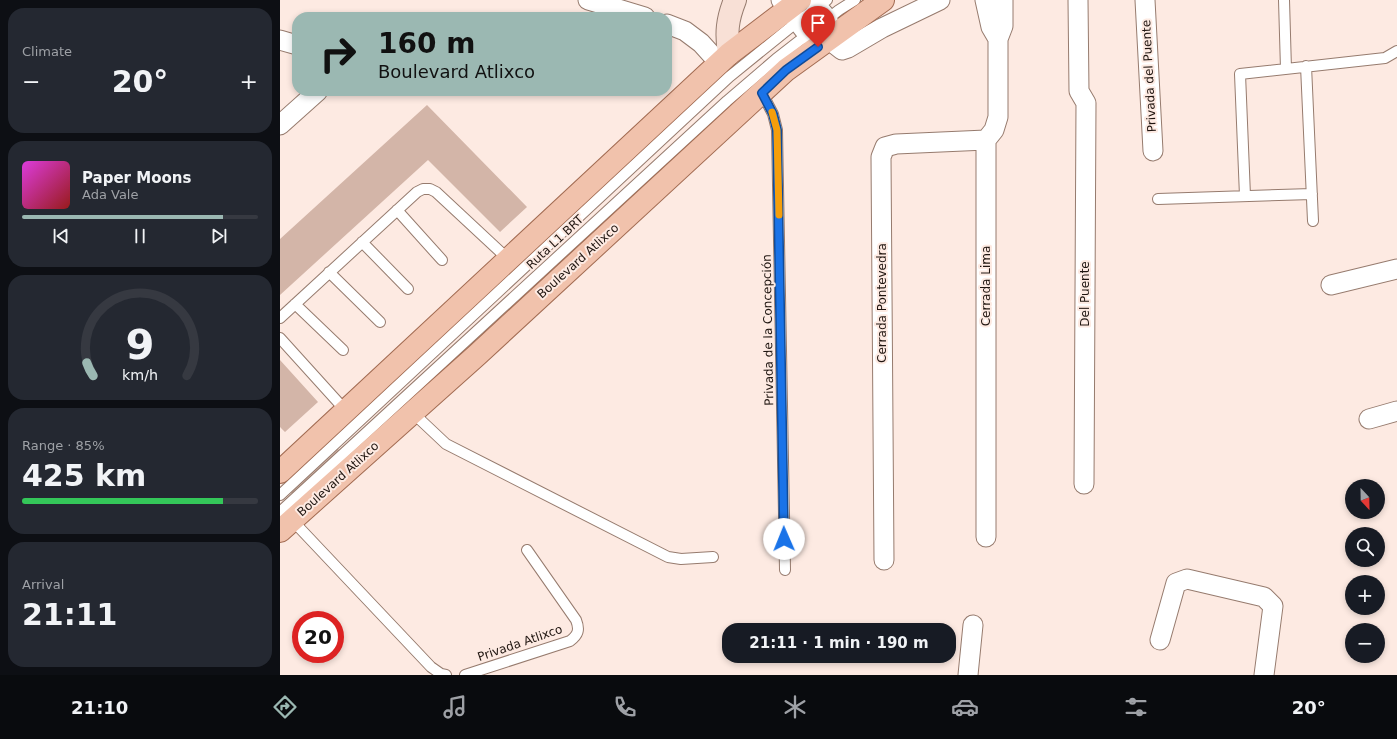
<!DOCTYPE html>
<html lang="en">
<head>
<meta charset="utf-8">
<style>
	:root { --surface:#171b24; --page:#242831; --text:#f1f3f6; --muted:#9ea1a6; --line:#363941; --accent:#9bb8b2 }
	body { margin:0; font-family:"DejaVu Sans",sans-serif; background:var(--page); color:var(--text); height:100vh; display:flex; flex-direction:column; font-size:15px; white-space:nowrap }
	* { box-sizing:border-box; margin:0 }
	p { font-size:13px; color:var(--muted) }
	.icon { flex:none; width:22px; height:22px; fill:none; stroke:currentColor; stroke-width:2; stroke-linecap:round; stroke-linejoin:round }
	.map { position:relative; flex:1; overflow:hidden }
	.sheet { display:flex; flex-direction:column; gap:8px; padding:8px; background:#0d0f14; width:280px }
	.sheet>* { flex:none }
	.top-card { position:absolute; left:12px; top:12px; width:380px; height:84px; border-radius:16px; box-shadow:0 2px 6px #0003; background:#9bb8b2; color:#111; overflow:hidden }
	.needle { width:26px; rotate:158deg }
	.tools { position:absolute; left:1065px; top:479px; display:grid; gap:8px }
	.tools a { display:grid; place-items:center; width:40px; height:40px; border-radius:50%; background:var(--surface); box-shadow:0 2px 6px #0003; font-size:20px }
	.speed { position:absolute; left:12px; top:611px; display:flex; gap:8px; font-size:20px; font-weight:700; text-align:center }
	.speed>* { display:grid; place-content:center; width:52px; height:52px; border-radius:50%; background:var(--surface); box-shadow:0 2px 6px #0003; line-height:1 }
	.speed .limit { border:6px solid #d22; background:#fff; color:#111 }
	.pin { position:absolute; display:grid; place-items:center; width:34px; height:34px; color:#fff; margin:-41px -17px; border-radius:50% 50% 50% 0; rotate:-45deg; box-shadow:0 0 4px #0007 }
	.pin .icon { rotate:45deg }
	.me { position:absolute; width:44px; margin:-22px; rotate:359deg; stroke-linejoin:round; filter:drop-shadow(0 0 3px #0008) }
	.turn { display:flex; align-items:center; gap:14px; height:84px; padding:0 20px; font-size:18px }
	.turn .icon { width:52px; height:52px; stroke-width:2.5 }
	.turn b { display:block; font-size:28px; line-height:34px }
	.big { font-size:30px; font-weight:700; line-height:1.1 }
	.sheet .tile { flex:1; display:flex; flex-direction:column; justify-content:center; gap:6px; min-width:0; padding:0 14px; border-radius:16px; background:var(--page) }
	.sheet .dial { align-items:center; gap:0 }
	.dial svg { height:104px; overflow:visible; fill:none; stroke:var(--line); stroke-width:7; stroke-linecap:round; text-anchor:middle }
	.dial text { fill:var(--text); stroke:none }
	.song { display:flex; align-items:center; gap:12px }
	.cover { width:48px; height:48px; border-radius:6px; background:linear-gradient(135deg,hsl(300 70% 55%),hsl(0 70% 35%)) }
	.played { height:4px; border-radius:2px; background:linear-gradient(90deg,var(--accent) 85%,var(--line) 85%) }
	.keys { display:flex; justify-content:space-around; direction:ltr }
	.heat { display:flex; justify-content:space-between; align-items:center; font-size:22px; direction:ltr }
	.charge { height:6px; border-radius:3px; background:linear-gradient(90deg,#34c759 85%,var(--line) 0) }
	.trip { position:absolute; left:442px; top:623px; width:234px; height:40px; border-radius:16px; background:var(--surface); box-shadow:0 2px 6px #0003; font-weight:700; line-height:40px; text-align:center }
	.dock { display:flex; height:64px; justify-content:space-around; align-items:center; background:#090b0e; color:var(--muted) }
	.dock .icon { width:28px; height:28px }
	.dock .selected { color:var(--accent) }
	.dock b { font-size:18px; color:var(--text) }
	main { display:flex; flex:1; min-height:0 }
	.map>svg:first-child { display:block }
	.building { fill:#d3b5a8 }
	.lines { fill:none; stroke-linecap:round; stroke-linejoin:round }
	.lane-casing { stroke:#967b6e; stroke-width:12 }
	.street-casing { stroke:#967b6e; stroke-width:21 }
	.secondary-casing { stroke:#967b6e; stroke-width:24 }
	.primary-casing { stroke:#a26b52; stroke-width:24 }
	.lane { stroke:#fff; stroke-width:10 }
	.street { stroke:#fff; stroke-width:19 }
	.secondary { stroke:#f8e0d6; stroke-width:22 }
	.primary { stroke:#f1c2ac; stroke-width:22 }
	.route-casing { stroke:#114b97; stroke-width:10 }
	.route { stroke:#1a73e8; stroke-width:7 }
	.slow { stroke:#f59e0b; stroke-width:7 }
	.labels { text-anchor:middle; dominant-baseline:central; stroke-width:4; stroke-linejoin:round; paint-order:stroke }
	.street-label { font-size:12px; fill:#1f1510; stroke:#fdeae2 }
</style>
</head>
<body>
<main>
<section class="sheet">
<div class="tile"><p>Climate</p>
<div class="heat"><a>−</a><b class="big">20°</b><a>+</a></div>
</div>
<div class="tile">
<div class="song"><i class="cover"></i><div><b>Paper Moons</b><p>Ada Vale</p></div></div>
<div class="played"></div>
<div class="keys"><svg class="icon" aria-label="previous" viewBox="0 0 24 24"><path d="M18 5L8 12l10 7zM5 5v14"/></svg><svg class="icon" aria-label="pause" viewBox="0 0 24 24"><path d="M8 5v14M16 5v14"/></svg><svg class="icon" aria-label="next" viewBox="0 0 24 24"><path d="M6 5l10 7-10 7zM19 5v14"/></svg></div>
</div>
<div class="tile dial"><svg viewBox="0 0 100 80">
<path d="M14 69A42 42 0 1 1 86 69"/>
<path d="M14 69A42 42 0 0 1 9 59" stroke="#9bb8b2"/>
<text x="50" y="56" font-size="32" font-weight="700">9</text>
<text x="50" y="72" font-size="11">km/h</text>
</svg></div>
<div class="tile"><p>Range · 85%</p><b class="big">425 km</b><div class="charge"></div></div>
<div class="tile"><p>Arrival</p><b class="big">21:11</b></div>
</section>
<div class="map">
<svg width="1117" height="675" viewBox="0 0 1117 675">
	<rect width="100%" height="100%" fill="#fdeae2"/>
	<!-- building -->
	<path class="building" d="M147,105l100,102 -27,25 -72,-72 -148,135v-56z
		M0,360l38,42 -33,30 -5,-5z
		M55,446l7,7 -47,43 -8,-7z"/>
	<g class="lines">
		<!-- lane casing -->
		<g class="lane-casing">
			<path id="lane" d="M1004,0l2,69
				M1026,66l7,155
				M482,93l11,21 4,16 8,440
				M965,196l-5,-122 145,-16 12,-7
				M878,199l154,-5
				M117,210l45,50
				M82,242l46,47
				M49,272l51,50
				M15,304l48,46
				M0,318l137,-126 6,-3h7l6,3 72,67
				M0,338l66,73
				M132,412l34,32 222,113 13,2 32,-2
				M0,495l449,-418 68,-55 30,-22
				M0,512l447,-411 49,-42 63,-49 16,-10
				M12,520l139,147 10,7 5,1
				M185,675l105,-34c8,-6 10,-11 6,-21l-49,-70"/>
		</g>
		<!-- street casing -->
		<g class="street-casing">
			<path id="street" d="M308,0l57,17
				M501,0l27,35 20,4 14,11 6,-2 34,-20 58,-28
				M532,0l16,19v20
				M705,0l6,27 7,12
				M798,0l1,91 7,12 -2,381
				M865,0l8,151
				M387,24l18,7 16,12 19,21
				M0,40l17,5
				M0,125l38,-34
				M1051,285l66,-16
				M1089,419l28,-8
				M706,537v-397l8,-10 4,-13v-78l5,-13v-26
				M604,560l-3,-403 4,-10 11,-3 90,-4
				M880,640l16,-57 11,-4 77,18 9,9 -9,69
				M688,675l5,-50"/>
		</g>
		<!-- secondary casing -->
		<g class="secondary-casing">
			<path id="secondary" d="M449,54c-3,-21 -2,-34 6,-54"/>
		</g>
		<!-- primary casing -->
		<g class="primary-casing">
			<path id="primary" d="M0,472l449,-418 71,-54
				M0,531l197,-176 309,-285 97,-70"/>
		</g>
		<!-- lane -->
		<use href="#lane" class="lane"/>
		<!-- street -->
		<use href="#street" class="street"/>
		<!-- secondary -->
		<use href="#secondary" class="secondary"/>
		<!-- primary -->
		<use href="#primary" class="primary"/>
	</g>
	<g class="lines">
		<!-- route casing -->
		<g class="route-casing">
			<path id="route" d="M504,539l-7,-409 -4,-16 -11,-21 24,-23 32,-23"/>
		</g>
		<!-- route -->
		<use href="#route" class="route"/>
		<!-- slow -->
		<path class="slow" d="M492,112l5,18 2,85"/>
	</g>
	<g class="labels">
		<!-- street labels -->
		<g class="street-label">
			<text transform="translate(869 76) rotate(-93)">Privada del Puente</text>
			<text transform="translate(275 242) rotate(-43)">Ruta L1 BRT</text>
			<text transform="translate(298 261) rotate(-42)">Boulevard Atlixco</text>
			<text transform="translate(706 286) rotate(-90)">Cerrada Lima</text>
			<text transform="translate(805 294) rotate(-90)">Del Puente</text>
			<text transform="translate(602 303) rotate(-90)">Cerrada Pontevedra</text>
			<text transform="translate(488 330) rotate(-91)">Privada de la Concepción</text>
			<text transform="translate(58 479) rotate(-42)">Boulevard Atlixco</text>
			<text transform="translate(240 643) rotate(-19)">Privada Atlixco</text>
		</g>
	</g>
</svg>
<div class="tools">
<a><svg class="needle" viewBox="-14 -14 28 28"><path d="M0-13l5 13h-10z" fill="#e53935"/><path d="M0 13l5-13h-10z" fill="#9ea1a6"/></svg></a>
<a><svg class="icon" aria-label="search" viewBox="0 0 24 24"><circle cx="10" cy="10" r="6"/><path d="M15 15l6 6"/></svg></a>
<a>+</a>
<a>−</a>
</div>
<div class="speed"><div class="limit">20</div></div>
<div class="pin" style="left:538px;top:47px;background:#d93025"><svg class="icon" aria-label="arrive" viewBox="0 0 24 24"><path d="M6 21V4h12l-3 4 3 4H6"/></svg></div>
<svg class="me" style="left:504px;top:539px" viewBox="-20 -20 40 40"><circle r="19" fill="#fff"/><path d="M0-13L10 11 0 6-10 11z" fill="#1a73e8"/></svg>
<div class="trip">21:11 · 1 min · 190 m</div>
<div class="top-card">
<div class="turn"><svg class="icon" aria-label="right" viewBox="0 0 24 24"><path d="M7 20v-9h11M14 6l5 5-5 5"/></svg><div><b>160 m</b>Boulevard Atlixco</div></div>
</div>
</div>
</main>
<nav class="dock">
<b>21:10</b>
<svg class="icon selected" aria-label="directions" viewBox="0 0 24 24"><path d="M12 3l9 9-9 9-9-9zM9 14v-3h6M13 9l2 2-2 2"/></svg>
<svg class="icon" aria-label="music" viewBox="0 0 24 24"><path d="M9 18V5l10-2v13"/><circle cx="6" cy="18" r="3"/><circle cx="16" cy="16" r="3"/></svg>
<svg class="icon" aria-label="phone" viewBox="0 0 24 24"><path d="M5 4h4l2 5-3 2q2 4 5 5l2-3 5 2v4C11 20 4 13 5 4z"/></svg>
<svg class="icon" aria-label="climate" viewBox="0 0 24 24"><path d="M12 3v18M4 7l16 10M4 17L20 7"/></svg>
<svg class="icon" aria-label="car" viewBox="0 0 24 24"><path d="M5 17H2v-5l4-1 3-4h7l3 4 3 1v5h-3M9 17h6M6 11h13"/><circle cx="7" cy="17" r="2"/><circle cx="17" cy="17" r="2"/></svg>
<svg class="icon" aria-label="filters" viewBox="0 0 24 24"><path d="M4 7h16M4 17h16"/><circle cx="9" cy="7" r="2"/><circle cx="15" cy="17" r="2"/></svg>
<b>20°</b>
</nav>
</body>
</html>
